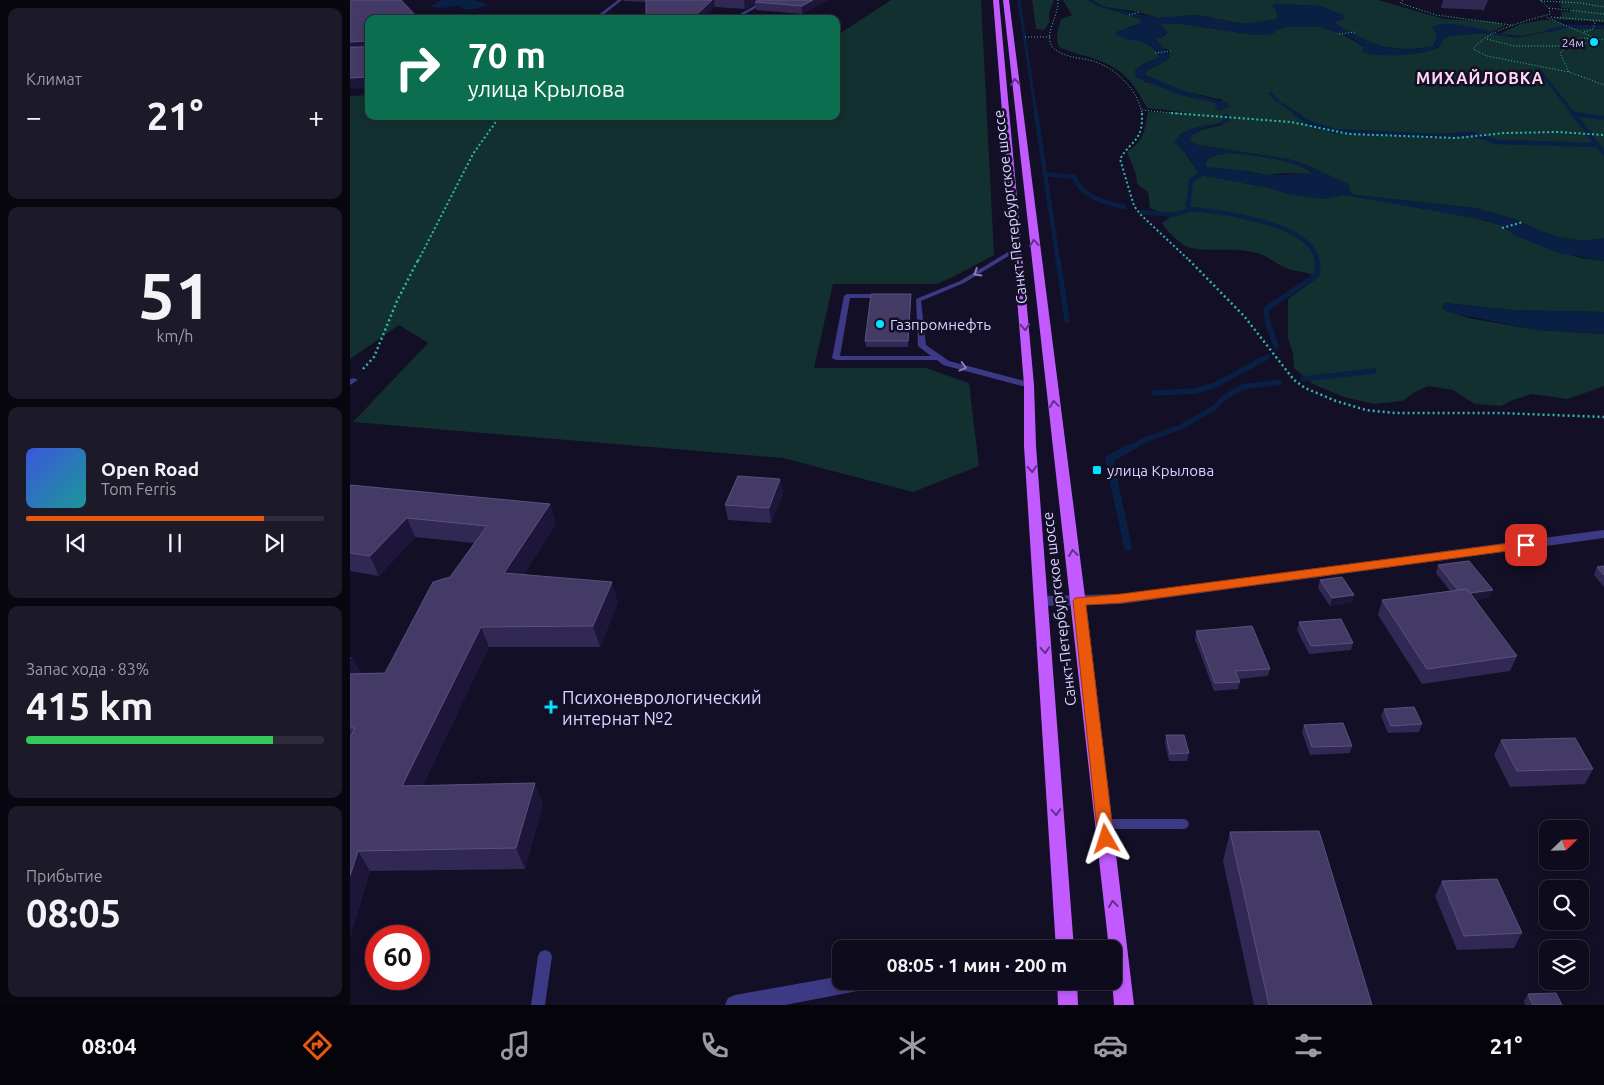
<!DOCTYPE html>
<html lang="ru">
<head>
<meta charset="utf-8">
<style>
	:root { --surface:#0e0b1c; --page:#1c1929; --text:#f1f3f6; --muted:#9b9ba3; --line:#2e2b3b; --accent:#ea580c }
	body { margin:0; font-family:Ubuntu,sans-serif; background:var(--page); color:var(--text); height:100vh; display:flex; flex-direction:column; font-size:19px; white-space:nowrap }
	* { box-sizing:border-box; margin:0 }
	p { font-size:16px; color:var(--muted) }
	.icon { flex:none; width:28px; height:28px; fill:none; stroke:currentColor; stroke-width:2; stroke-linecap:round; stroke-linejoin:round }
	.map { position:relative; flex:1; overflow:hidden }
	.panel { display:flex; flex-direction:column; gap:8px; padding:8px; background:#08060f; width:350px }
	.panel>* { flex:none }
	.top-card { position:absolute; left:15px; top:15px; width:475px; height:105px; border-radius:10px; box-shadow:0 2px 8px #0003,0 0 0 1px var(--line); background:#0b6e4f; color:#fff; overflow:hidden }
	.needle { width:32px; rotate:67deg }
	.fabs { position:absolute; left:1189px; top:820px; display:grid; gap:10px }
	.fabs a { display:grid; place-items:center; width:50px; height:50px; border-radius:10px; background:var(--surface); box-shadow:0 2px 8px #0003,0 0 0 1px var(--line); font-size:25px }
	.speed { position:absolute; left:15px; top:925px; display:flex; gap:10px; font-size:25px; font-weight:700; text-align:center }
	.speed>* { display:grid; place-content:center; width:65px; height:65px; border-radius:50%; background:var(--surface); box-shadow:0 2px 8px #0003,0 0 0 1px var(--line); line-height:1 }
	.speed .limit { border:8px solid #d22; background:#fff; color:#111 }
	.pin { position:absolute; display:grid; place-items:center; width:42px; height:42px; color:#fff; margin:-21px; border-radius:10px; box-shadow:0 2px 8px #0006 }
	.me { position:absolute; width:55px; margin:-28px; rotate:354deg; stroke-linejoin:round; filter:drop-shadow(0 0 4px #0008) }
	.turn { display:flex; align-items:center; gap:18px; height:105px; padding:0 20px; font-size:22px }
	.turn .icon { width:65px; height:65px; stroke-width:2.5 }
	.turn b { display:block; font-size:35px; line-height:42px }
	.big { font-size:38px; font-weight:700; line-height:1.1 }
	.panel .widget { flex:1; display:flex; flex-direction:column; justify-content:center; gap:8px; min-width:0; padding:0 18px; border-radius:10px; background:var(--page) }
	.panel .dial { align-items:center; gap:0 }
	.dial b { font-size:65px; line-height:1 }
	.song { display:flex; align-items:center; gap:15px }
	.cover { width:60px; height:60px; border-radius:8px; background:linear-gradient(135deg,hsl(230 70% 55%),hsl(180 70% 35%)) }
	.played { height:5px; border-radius:2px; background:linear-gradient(90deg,var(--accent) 80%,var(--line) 80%) }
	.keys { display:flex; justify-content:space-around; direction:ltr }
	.heat { display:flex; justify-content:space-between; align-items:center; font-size:28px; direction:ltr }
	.charge { height:8px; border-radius:4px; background:linear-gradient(90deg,#34c759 83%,var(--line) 0) }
	.trip { position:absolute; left:482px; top:940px; width:290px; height:50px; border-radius:10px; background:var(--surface); box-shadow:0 2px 8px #0003,0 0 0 1px var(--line); font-weight:700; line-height:50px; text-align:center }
	.tab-bar { display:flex; height:80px; justify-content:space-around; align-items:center; background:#06040b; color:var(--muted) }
	.tab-bar .icon { width:35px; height:35px }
	.tab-bar .current { color:var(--accent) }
	.tab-bar b { font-size:22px; color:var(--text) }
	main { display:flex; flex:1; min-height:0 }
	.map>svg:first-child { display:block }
	.green { fill:#12302f }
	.water { fill:#0a1f44; fill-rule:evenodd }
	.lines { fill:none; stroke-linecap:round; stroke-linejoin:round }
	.stream-far3 { stroke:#0a1f44; stroke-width:3 }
	.stream-far2 { stroke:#0a1f44; stroke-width:4.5 }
	.stream-far1 { stroke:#0a1f44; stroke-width:5.5 }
	.stream { stroke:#0a1f44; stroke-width:8 }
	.path-far2 { stroke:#2fb8b0; stroke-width:1; stroke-dasharray:1 2; stroke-linecap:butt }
	.path-far1 { stroke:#2fb8b0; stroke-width:2; stroke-dasharray:2 2.5; stroke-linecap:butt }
	.path { stroke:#2fb8b0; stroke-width:2.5; stroke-dasharray:2 3; stroke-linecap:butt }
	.lane { fill:#3d3a85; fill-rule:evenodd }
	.street { fill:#3d3a85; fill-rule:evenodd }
	.primary { fill:#c25bff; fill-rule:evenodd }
	.wall { fill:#312854 }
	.shaded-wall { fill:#1d163a }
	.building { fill:#433a66; stroke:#5a527e }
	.oneway { stroke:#623188 }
	.oneway2 { stroke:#837fbc }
	.route { fill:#ea580c; stroke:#983908 }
	.poi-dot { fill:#00e5ff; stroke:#130f26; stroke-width:2 }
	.labels { text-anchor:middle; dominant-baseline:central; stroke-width:5; stroke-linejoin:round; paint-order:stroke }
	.far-poi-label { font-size:12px; fill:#d9d4ff; stroke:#130f26; text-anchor:end }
	.street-label { font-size:15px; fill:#d9d4ff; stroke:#130f26 }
	.poi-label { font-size:15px; fill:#d9d4ff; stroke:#130f26; text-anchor:start }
	.far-district-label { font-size:16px; font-weight:bold; letter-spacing:1px; fill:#ffd6f0; stroke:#130f26 }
	.near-poi-label { font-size:18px; fill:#d9d4ff; stroke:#130f26; text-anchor:start }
</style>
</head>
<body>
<main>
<section class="panel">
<div class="widget"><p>Климат</p>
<div class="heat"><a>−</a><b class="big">21°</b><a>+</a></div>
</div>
<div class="widget dial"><b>51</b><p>km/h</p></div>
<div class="widget">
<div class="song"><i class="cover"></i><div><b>Open Road</b><p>Tom Ferris</p></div></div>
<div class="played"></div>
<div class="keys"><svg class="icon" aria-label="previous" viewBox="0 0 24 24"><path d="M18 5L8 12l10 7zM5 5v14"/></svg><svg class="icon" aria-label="pause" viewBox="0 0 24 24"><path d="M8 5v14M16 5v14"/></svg><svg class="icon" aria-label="next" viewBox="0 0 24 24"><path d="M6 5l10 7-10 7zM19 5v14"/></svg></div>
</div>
<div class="widget"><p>Запас хода · 83%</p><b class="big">415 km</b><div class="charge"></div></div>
<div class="widget"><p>Прибытие</p><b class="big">08:05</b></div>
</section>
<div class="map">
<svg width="1254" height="1005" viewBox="0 0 1254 1005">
	<rect width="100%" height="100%" fill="#130f26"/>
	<!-- green -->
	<path class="green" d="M541,0h90l13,255 -39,21 -18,8h-104l-19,84h112l43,15 10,83 -66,26 -130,-34 -430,-36 75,-79 -29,-18 -49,34v-263l19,-1v21h467v-80z
		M682,0h22l-5,13v10l-5,7 -8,-1z
		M713,0h25l10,6 43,13v4l-17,6 4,10c14,1 25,5 32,18l-20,9 5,16 14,3 22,10 33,7 3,4 6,-6 -40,-9 -38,-16 2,-5 19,-9 4,-5 -1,-3 3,-1c-7,-4 -12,-4 -16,-13l10,-4v-4l-5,-7h23l70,11 31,-8 21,-2 20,3 11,3 27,16 41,7 33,-6 7,-11 6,-1 32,-3 36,5 33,-8 -29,6 -23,-2 20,-10 24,-4h9l18,8 33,1v209l-20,3 -25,-4 -16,-5 -29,-13 -39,-11 -120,-13 -5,-3 -2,-8 -44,-20 -16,-5 -91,-14 -8,-5c5,-11 22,-12 33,-15l2,-5 -4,3 -29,6 -12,6c3,18 12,25 21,40l71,13 17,6 58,1 125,22 29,8 17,11 63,22 24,3v51l-93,-2 -67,-7 -2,5 26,10 69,12 67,4v52l-36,13 -36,-5 -19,6 -12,6 -26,-2 -22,-14 -25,-4 -13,6 -13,9 -28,3 -30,-7 -31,-13 -19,-16 -1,-15 -5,-14v-40l29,-21c-8,-7 -15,-5 -25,-8 -13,-3 -23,-14 -35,-17 -22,-6 -44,-1 -66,-5 -8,-1 -25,-18 -29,-25l8,-6 -20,-9 -2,-16 -11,-8 -1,-10 -9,-22c19,-14 16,-18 21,-40l42,1 -43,-5c-15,-29 -26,-41 -58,-51 -10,-3 -20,-5 -30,-10 -4,-10 -1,-18 2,-28l11,-4z
		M742,0h286l66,19 52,3 9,4 -15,6 -45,-7 -11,5 4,4 -5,12c-36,8 -70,0 -99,-24l10,-3 -23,-13 -47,-2 4,13 -4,3 -30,4 -48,-9 -38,3 -20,-6 -33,-5z
		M1210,0h44v22l-51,-3 9,-3 -1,-5 10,1v-3l-10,-1z
		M879,153c18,1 73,7 83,21l-28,-1 -17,2 -21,-4 -40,-3 -1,-3c3,-11 14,-10 24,-12z"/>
	<!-- water -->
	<path class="water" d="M91,0h32l14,4v2l-18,4 -9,-2v-3l-18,3 -10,-1v-2z
		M738,0h4l13,7 53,11 38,-3 47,9 31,-4 4,-3 -1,-6 -5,-4 2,-3 47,2 24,10 -1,3 -10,3c6,5 13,8 20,12 29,15 47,19 79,12l5,-12 -6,-7c18,-10 60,7 81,9 14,1 28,-5 42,-7l-36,9 -36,-5 -33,3 -5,1c-2,3 -4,8 -7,10 -11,9 -64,11 -76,5l2,-6 -18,-11 -28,-8h-33l-7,2 -5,5 -19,1 -70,-11h-23l7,9 -12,6 14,16 -4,6 -19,9 -2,5 38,16 45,12 1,4 -10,4 -4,-2 1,-3 -2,-4 -33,-7 -46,-18v-8l25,-12c-11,-23 -30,-11 -45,-24 8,-6 18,-4 26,-10v-4l-43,-13z
		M873,114l6,1 1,5 -2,2c-12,5 -33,5 -39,18l8,5 91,14 16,5 44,20 2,8 5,3 120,13 39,11 29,13 16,5 25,4 20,-3v23l-46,-8 -41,-17 -17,-11 -16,-5 -138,-25 -20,4 -22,-2 -16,-3 -17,-6 -71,-13 -11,-18 -15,-15c10,-15 29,-16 46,-19l3,-3zM879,153c18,1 72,7 83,21l-45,1 -29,-5 -32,-3 -1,-2c3,-11 14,-10 24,-12z
		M1094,303l67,7 93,2v22l-67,-4 -90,-18 -5,-4z"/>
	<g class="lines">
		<!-- stream-far3 -->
		<path class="stream-far3" d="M669,0l17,114
			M1198,31l21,-5 35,1
			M1189,70l35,44
			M920,93l8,8
			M932,104l15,10
			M1223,114h3"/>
		<!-- stream-far2 -->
		<path class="stream-far2" d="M686,113l22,148
			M945,113l14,10 26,8 102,5 35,-2 25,8 101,3
			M1223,113l31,40
			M1223,114l31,4
			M694,174l30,3c9,21 30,25 50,30
			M850,175l-9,5 -3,26 4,3c29,3 121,14 125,52
			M792,212l32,3 18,-6"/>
		<!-- stream-far1 -->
		<path class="stream-far1" d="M708,260l9,60
			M926,346l-8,-23 -2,-14 52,-35 -1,-14
			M953,379l71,-8
			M804,393l41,-2 20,-6 52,-28
			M777,450l20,-11 34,-12 33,-19 10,-10 18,-11 37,-5"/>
		<!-- stream -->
		<path class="stream" d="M778,547l-19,-88 20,-11"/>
		<!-- path-far2 -->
		<path class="path-far2" d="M708,0c1,16 -14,32 -6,47 12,11 26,10 41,14 23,7 45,29 49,53
			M1053,0l-3,3 36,12 75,10
			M1190,0l9,8 1,6c-24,7 -61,15 -77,35l14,7 82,16 35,13
			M1191,1l40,2 23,4
			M1199,8l55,6
			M779,15l11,-3
			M1201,17l53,4
			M1234,32l9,-3 2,-6 -2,-2
			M989,34l17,-2
			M675,37h25
			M1137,39l27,7h47l38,-4v-2l-53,-23
			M1230,43l-5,-3 7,-2 22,2
			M805,53l16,-2
			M1219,72l-9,-19 10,-8
			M792,110l41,4"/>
		<!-- path-far1 -->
		<path class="path-far1" d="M792,113c1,29 -10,26 -22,46l14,47 7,9 49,46
			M821,113l120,9 58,12 107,4 49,-5 53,-1 46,3
			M1152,228l21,-6
			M68,261l55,-107 27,-38"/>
		<!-- path -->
		<path class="path" d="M839,260l55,56 50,64 11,8 31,13 30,9 29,3h105l104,4
			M13,369l11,-12 23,-56 21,-41"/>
		<!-- lane -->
		<path class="lane" d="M268,0h4l-24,19h-5z
			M415,0h5l-34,19h-5z
			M668,246l2,1v2l-56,34 -43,18 5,44 23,16 83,22 1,2 -1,2h-6l-83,-22 -6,-5h-101l-4,-2 12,-62 3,-2h36l3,2 -3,2h-33l-10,58h91l-13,-10 -2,-47 44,-18z
			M4,378l4,2 -8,5v-6z
			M755,819h78l4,1 2,4 -2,4 -4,1h-78l-4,-1 -2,-4 2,-4z
			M195,950l5,2 2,4 -7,49h-14l7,-49 2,-4z"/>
		<!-- street -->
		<path class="street" d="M1254,530v8l-483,66 -80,2 -5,-2 -2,-3 2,-3 5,-2 80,-2z
			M491,976v5h31l-2,7 -7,2 -78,15h-60l3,-7 7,-3z"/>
		<!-- primary -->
		<path class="primary" d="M643,0h6l35,385 2,61 38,503h-18l-32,-503v-61z
			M653,0h6l80,628 45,377h-20l-2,-24h2v-32h-5z
			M707,981h20l1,24h-20z"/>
	</g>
	<!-- wall -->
	<path class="wall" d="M273,0h205l-26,14 -46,-4 -1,-6 -10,5 -30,-2 -69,9v-14l-22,-1z
		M1093,0h45l-4,10 -43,-2z
		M561,300l-3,47h-42l-1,-6z
		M430,479l3,15 -12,29 -43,-3 -3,-15z
		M0,485l200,19 6,20 -32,50 94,28 -18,45h-111l-66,138 120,19 -18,65 -155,2 -20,66v-280h2l9,17 24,-1 65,-96 24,-34 -59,-6 -36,39 -29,-5z
		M1088,565l52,32 -15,3 42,56 -7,15 -88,13 -44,-69 4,-15 68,-9 -14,-18z
		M1254,566v21l-10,-12 3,-8z
		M970,580l34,15 -2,7 -22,4 -12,-18z
		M949,622l54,21 -2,7 -42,4 -12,-24z
		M846,631l74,38 -2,7 -30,3 2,3 -2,7 -24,2 -19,-52z
		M1034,709l38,15 -3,8 -31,1 -7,-17z
		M954,725l48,21 -2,7 -40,2 -8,-23z
		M816,735l23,18 -2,8h-18l-4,-18z
		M1151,740l92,29 -8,15 -75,3 -16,-32z
		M880,832l142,173h-118l-31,-144z
		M1092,881l80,52 -8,15 -57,2 -22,-54z
		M1178,994l34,11h-37l-1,-4z"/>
	<!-- shaded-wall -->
	<path class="shaded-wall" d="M362,0h2l1,7 -13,12h-10z
		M395,0h16l-6,2v2l-10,5 -1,-8z
		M463,0h15l-26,14v-8z
		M16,41l3,10 -19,2v-11z
		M19,77v11l-19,1v-11z
		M561,294v6l-3,47v-6z
		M430,479l3,15 -12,29 -2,-15z
		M200,504l6,20 -44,69 -8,-20z
		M57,518l8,19 -36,39 -9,-20z
		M262,582l6,20 -18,45 -7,-21z
		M1143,590l-3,7 -31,5 3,-7z
		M1004,595l-2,7 -22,4 2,-8z
		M131,627l8,20 -76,159 -11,-20z
		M2,657l10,20 -12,15v-32z
		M185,783l8,21 -18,65 -9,-21z
		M8,851l12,20 -20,66v-61z"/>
	<!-- building -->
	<path class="building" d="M0,0h51l18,19h-50v58l-19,1v-31h16l1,-2 -1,-4 -16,1z
		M296,0h66l-20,19h-79l2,-2 31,-1z
		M408,0h55l-11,6 -47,-4z
		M521,294h40l-3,47h-43z
		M388,476l42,3 -11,29 -44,-3z
		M0,485l200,19 -46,69 108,9 -19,44 -112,1 -79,159 133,-3 -19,65 -158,3 -8,25v-139l5,-9h-5v-54l35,-1 48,-91 17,-5 37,-51 -80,-8 -37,38 -20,-3z
		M1119,561l24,29 -23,3 -3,-4 -9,1 -20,-25z
		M1254,566v9l-7,-8z
		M992,577l12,18 -22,3 -12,-18z
		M1117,589l50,67 -90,13 -45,-69z
		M991,619l12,24 -42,3 -12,-24z
		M902,626l18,43 -35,2 5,11 -25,1 -19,-52z
		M1064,707l8,17 -31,2 -7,-17z
		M993,723l9,23 -40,1 -8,-22z
		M816,735h18l5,18 -19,1z
		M1225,738l18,31 -76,2 -16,-31z
		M969,831l53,174h-103l-39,-173z
		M1147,879l25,54 -58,3 -22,-55z
		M1206,993l6,12h-29l-5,-11z"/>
	<!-- one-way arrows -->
	<defs><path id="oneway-chevron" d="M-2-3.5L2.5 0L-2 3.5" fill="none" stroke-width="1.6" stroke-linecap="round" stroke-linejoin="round" transform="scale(1.25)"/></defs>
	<g class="oneway">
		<use href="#oneway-chevron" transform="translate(665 82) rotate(-96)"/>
		<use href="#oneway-chevron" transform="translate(684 243) rotate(-97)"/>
		<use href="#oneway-chevron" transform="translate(675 327) rotate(86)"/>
		<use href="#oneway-chevron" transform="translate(704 404) rotate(-98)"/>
		<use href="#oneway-chevron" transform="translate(682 469) rotate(86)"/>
		<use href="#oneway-chevron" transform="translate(723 553) rotate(-97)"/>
		<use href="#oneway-chevron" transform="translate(695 650) rotate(86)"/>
		<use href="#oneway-chevron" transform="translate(706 812) rotate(86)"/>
		<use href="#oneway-chevron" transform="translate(763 904) rotate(-96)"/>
	</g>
	<g class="oneway2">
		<use href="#oneway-chevron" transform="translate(627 273) rotate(149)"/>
		<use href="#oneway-chevron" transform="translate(613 367) rotate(15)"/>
	</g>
	<!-- route -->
	<path class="route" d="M1176,541l6,4 -2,3 -409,55 -35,2 28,234 -2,5 -6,2 -5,-2 -3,-5 -25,-238 2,-3 46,-4z"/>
	<!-- markers -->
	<g class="poi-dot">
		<circle cx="1244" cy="42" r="5"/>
		<circle cx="530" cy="324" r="5"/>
		<rect x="742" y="465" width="10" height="10" rx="2.5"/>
		<path d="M198.5 699.5h5v5h5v5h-5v5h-5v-5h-5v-5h5z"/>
	</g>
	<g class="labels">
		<!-- far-poi labels -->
		<g class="far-poi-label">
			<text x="1234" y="42">24м</text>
		</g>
		<!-- street labels -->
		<g class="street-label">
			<text transform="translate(660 207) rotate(-97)">Санкт-Петербургское шоссе</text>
			<text transform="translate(709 609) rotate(-97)">Санкт-Петербургское шоссе</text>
		</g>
		<!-- poi labels -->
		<g class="poi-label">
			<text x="540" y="324">Газпромнефть</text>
			<text x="757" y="470">улица Крылова</text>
		</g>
		<!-- far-district labels -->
		<g class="far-district-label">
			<text x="1130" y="78">МИХАЙЛОВКА</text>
		</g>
		<!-- near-poi labels -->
		<g class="near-poi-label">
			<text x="212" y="697">Психоневрологический<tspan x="212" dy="21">интернат №2</tspan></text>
		</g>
	</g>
</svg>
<div class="fabs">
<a><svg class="needle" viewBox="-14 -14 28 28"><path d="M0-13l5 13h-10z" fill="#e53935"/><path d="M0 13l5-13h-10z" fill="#9b9ba3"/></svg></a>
<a><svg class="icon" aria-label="search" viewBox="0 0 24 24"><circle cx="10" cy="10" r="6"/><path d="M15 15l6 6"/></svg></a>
<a><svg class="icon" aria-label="layers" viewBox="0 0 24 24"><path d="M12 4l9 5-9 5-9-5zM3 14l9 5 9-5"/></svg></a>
</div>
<div class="speed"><div class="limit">60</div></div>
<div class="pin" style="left:1176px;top:545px;background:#d93025"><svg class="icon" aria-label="arrive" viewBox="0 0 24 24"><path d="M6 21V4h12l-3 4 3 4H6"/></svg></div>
<svg class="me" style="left:756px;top:839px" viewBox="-20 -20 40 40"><path d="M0-17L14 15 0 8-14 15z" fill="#ea580c" stroke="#fff" stroke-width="4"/></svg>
<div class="trip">08:05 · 1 мин · 200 m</div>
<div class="top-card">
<div class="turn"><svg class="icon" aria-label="right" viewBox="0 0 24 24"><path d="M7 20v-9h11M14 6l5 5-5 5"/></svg><div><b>70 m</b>улица Крылова</div></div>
</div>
</div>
</main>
<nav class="tab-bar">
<b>08:04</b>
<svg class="icon current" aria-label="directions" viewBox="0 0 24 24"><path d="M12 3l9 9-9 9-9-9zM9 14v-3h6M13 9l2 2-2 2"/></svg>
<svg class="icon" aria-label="music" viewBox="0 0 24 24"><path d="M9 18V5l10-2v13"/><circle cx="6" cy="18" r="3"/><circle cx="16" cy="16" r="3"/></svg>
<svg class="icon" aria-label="phone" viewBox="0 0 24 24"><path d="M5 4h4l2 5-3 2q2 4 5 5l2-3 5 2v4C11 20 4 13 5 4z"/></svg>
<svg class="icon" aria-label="climate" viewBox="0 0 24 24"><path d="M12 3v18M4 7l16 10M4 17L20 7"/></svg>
<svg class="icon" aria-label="car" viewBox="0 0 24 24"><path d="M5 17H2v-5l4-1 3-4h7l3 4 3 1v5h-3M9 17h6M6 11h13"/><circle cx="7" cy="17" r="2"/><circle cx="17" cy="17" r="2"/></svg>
<svg class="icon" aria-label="filters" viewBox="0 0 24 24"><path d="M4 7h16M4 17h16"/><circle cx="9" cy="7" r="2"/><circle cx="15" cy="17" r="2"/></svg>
<b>21°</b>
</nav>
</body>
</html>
